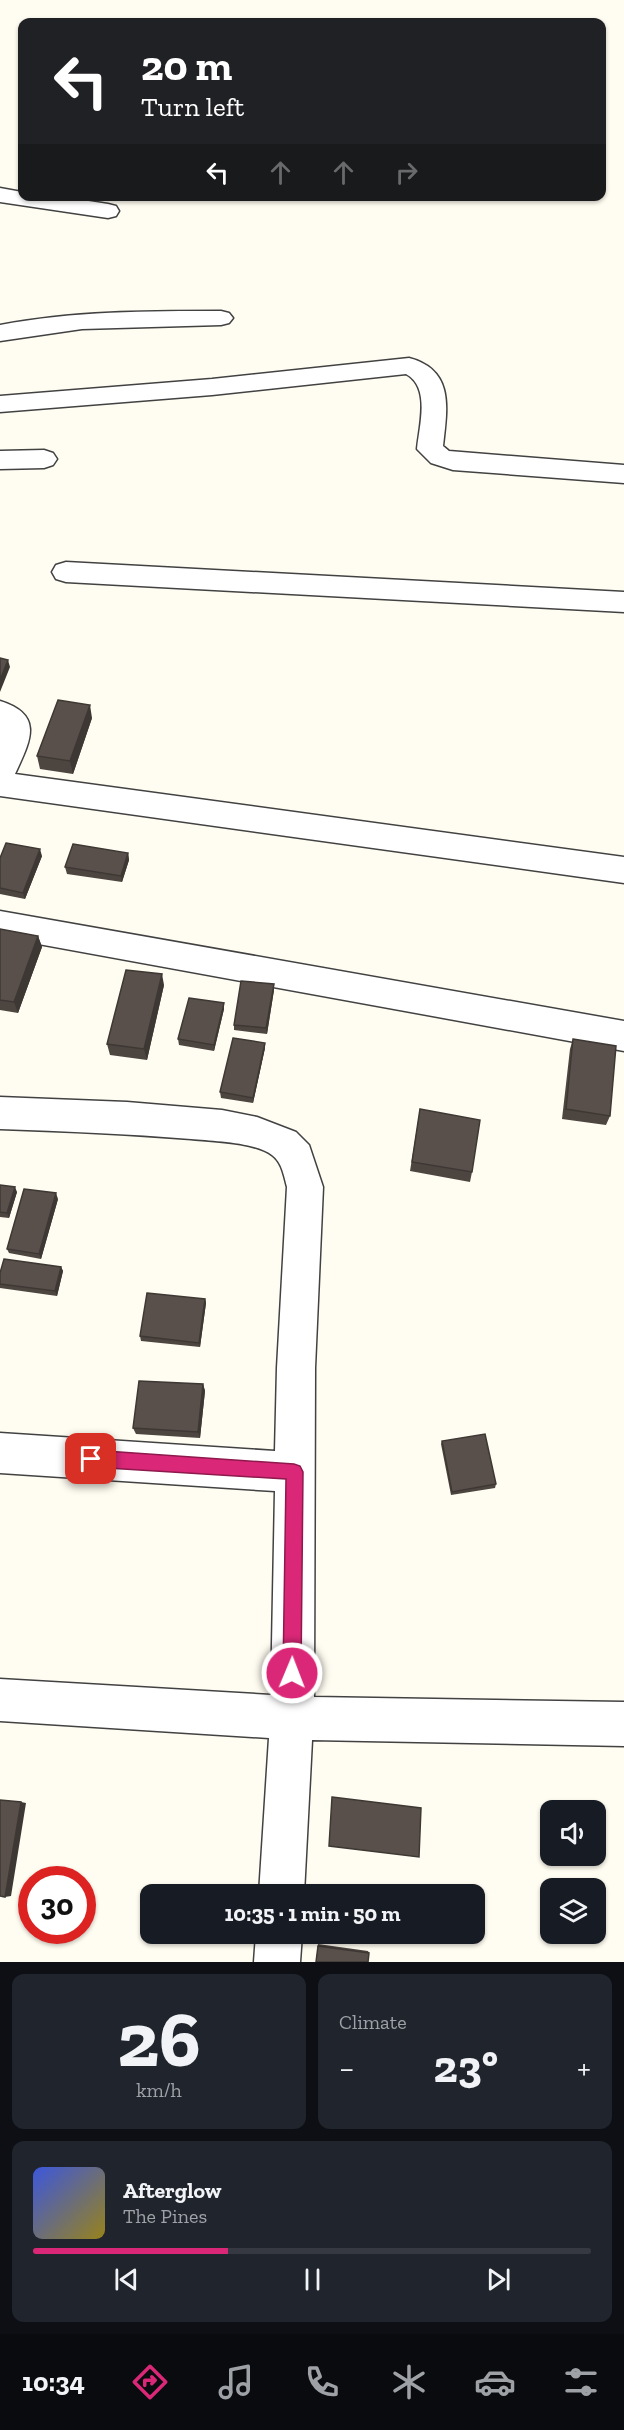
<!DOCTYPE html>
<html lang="en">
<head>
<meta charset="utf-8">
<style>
	:root { --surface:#171b24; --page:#20242c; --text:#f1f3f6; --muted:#9ea1a6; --line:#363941; --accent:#db2777 }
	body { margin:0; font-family:"Zilla Slab",serif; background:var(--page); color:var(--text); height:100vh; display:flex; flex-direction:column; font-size:22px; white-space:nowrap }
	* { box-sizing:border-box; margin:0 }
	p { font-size:20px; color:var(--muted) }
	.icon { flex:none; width:33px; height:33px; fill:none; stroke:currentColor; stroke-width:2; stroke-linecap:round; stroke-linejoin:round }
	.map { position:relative; height:1962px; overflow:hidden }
	.panel { display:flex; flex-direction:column; gap:12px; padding:12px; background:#0d0f14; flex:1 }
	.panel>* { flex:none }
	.top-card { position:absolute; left:18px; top:18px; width:588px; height:183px; border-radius:12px; box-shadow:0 2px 4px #0004; background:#202124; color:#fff; overflow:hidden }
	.tools { position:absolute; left:540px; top:1800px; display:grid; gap:12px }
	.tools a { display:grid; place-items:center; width:66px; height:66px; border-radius:12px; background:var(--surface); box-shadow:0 2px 4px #0004; font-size:30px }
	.speed { position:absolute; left:18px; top:1866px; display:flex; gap:12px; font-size:30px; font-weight:700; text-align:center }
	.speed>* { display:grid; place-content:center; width:78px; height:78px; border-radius:50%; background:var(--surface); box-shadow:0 2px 4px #0004; line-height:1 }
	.speed .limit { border:9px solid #d22; background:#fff; color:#111 }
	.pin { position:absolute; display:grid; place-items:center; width:51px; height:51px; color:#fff; margin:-26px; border-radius:12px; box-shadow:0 3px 9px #0006 }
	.me { position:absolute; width:66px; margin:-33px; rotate:1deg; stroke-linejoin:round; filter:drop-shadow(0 0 4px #0008) }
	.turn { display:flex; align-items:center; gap:21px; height:126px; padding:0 24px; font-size:27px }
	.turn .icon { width:78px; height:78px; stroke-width:2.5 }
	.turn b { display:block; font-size:42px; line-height:51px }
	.lanes { display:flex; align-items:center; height:57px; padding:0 24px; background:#0003; justify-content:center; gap:30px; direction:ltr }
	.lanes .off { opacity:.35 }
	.big { font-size:45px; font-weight:700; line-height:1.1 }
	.panel .tile { flex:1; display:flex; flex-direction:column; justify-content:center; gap:9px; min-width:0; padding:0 21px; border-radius:12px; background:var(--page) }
	.panel .dial { align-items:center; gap:0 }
	.dial b { font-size:78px; line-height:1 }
	.song { display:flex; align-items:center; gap:18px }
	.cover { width:72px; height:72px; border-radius:9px; background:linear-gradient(135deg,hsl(230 70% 55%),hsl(50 70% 35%)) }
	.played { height:6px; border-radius:3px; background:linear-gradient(90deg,var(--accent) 35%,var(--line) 35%) }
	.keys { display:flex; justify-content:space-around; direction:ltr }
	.heat { display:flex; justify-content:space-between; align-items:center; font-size:33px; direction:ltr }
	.panel .tiles { flex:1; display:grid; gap:12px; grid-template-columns:1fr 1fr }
	.tile:last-child { grid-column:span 2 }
	.trip { position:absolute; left:140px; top:1884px; width:345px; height:60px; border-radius:12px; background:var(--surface); box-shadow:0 2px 4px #0004; font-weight:700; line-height:60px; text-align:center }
	.tab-bar { display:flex; height:96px; justify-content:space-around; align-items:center; background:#090b0e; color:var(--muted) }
	.tab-bar .icon { width:42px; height:42px }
	.tab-bar .current { color:var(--accent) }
	.tab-bar b { font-size:27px; color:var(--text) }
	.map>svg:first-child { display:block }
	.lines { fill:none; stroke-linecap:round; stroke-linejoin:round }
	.street-casing { stroke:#424242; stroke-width:3 }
	.street { fill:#fff; fill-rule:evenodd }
	.wall { fill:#4d4540 }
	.shaded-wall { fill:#3e3834 }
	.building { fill:#59504b; stroke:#3e3834; stroke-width:1.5 }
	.route { fill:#db2777; stroke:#8e194d; stroke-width:1.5 }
</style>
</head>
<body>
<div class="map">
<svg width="624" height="1962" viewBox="0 0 624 1962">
	<rect width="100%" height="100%" fill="#fffcf1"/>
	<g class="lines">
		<!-- street casing -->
		<g class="street-casing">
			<path id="street" d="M0,188l22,4v4h34l52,8 8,2 3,5 -3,5 -8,2 -108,-16z
				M221,311l8,2 4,5 -4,5 -8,2 -139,4 -82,12v-16c73,-14 147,-14 221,-14z
				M409,358c46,12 38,51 34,88l6,5 175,14v18l-171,-13 -22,-7 -14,-14c2,-22 14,-62 -11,-75l-194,21 -212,17v-16l212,-17z
				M44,450l9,3 4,6 -4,6 -9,3 -44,1v-18z
				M66,562l558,30v20l-558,-30 -10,-3 -4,-7 4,-7z
				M0,701c45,14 30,40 15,73l609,83v26l-624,-87z
				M0,911l624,110v30l-624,-114z
				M0,1097l127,5 95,8 35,7 39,15 13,13 14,42 -8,181 -1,329 310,5v44l-312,-6 -8,154h-45l10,-156 -269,-17v-42l271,16 4,-204 -275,-18v-40l275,18 2,-83 10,-181c-3,-11 -5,-25 -15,-32 -17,-13 -60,-14 -81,-16 -63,-5 -127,-8 -191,-10z
				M256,1934h46l-2,28h-46z"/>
		</g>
		<!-- street -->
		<use href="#street" class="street"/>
	</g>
	<!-- wall -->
	<path class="wall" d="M92,718l-19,56 -33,-5 -3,-13z
		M128,853l1,7 -7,22 -55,-8 -2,-7z
		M42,856l-17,43 -25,-5v-36z
		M0,929l38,7 4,11 -24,66 -18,-3z
		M164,985l-17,75 -37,-5 -3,-11z
		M274,990l-7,44 -33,-4v-5z
		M224,1003v6l-10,42 -35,-6 -1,-6z
		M573,1039l37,77 -4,9 -44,-6 8,-70z
		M265,1048l-12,55 -32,-5 -1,-6z
		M420,1109l52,63 -2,10 -60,-11z
		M0,1185l17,7 -8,26 -9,-1z
		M58,1199l-17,60 -32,-6 -2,-4z
		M61,1267l2,4 -6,25 -57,-8v-15z
		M205,1299l1,4 -6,44 -59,-6 -1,-5z
		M203,1384l2,7 -5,47 -64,-4 -3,-6z
		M442,1441l54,43 -1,4 -44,7 -10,-51z
		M318,1944l50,7 1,2 -53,9z"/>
	<!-- shaded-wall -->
	<path class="shaded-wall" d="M8,660l2,7 -10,25v-12z
		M90,705l2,13 -19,56 -3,-13z
		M40,849l2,7 -17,43 -2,-6z
		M128,853l1,7 -7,22 -1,-6z
		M38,936l4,11 -24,66 -4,-11z
		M162,974l2,11 -17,75 -3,-11z
		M274,984v6l-7,44 -1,-6z
		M224,1003v6l-10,42v-6z
		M265,1043v5l-12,55v-5z
		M15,1187l2,5 -8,26 -2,-5z
		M56,1193l2,6 -17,60 -2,-5z
		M61,1267l2,4 -6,25 -2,-5z
		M205,1299l1,4 -6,44 -1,-4z
		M203,1384l2,7 -5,47 -2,-6z
		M21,1802l5,1 -15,93 -6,1z"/>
	<!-- building -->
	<path class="building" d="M0,658l8,2 -8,20z
		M58,700l32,5 -20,56 -33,-5z
		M6,843l34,6 -17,44 -23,-5v-30z
		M73,844l55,9 -7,23 -56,-9z
		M0,929l38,7 -24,66 -14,-2z
		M126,970l36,4 -18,75 -37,-5z
		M241,981l33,3 -8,44 -32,-3z
		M189,998l35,5 -10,42 -36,-6z
		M233,1038l32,5 -12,55 -33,-6z
		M573,1039l43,7 -6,70 -44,-7z
		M420,1109l60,11 -8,52 -60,-10z
		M0,1185l15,2 -8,26 -7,-1z
		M24,1189l32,4 -17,61 -32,-5z
		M4,1259l57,8 -6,24 -55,-7v-11z
		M147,1293l58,6 -6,44 -59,-7z
		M139,1381l64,3 -5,48 -65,-4z
		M485,1434l11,50 -44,8 -10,-51z
		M332,1797l89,11 -2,49 -90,-11z
		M0,1800l21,2 -16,95 -5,-1z
		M318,1946l51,7 -1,9h-52z"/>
	<!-- route -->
	<path class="route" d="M91,1450l203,14 6,2 3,6 -2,201 -3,7 -6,2 -6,-2 -3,-7 3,-194 -195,-12 -6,-3 -3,-5 3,-6z"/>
</svg>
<div class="tools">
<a><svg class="icon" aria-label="sound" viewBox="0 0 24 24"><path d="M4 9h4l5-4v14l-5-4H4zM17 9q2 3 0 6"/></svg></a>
<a><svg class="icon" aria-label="layers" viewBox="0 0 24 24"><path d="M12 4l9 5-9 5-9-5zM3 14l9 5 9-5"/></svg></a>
</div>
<div class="speed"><div class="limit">30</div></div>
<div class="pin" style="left:91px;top:1459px;background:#d93025"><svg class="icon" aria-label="arrive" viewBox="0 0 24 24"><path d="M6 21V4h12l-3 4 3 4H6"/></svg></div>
<svg class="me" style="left:292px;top:1673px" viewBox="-20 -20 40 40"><circle r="17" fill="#db2777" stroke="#fff" stroke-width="3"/><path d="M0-11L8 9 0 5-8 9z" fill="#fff"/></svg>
<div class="trip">10:35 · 1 min · 50 m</div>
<div class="top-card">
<div class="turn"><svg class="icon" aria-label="left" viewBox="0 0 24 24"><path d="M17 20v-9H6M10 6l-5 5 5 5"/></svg><div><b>20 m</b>Turn left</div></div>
<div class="lanes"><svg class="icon" aria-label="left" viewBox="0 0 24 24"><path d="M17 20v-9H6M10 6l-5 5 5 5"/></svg><svg class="icon off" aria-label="ahead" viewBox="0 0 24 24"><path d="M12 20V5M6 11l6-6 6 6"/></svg><svg class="icon off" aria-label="ahead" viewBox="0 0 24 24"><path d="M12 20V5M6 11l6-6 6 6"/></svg><svg class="icon off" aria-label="right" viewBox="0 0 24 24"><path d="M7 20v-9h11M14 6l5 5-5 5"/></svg></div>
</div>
</div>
<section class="panel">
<div class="tiles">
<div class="tile dial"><b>26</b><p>km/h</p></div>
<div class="tile"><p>Climate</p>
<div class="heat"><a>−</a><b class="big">23°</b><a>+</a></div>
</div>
<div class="tile">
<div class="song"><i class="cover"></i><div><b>Afterglow</b><p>The Pines</p></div></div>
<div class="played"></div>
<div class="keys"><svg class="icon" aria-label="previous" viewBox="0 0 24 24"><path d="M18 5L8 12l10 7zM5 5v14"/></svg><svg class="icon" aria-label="pause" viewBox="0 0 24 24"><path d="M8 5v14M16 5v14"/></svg><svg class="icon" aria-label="next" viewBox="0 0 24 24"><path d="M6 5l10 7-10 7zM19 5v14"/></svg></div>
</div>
</div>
</section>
<nav class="tab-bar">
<b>10:34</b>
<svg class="icon current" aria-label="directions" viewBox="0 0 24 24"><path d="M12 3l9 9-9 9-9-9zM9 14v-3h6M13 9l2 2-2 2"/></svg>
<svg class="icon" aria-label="music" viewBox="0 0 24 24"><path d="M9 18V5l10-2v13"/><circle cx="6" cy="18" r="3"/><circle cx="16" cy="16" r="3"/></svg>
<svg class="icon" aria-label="phone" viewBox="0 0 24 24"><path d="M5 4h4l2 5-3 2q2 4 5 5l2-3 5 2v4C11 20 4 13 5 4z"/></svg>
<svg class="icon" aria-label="climate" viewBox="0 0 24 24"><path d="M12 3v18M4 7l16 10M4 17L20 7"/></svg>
<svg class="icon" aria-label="car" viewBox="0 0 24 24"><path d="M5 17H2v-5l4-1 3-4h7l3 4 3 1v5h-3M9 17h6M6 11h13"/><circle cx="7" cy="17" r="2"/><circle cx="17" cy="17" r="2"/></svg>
<svg class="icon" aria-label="filters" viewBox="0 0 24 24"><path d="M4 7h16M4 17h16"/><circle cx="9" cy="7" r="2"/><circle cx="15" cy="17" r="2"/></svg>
</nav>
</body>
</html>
